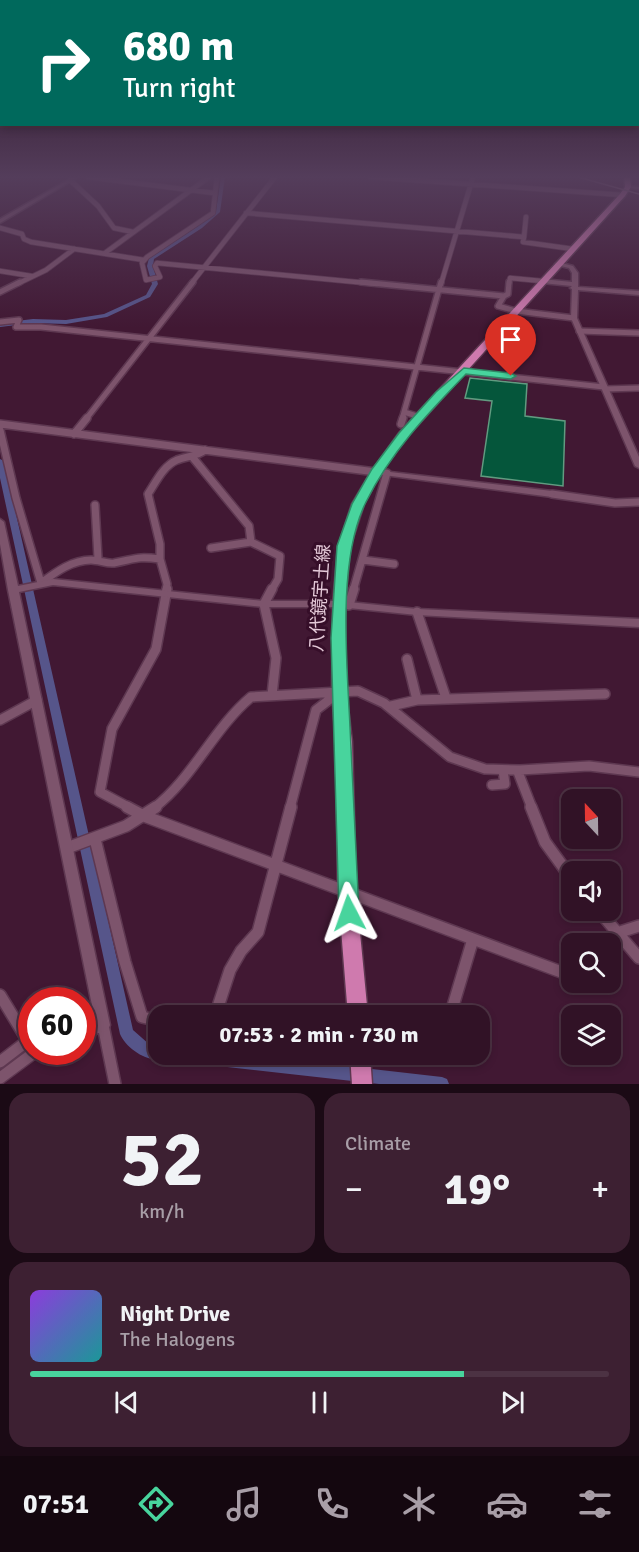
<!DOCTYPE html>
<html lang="en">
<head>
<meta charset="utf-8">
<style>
	:root { --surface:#311226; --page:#3d2032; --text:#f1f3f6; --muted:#a89ea7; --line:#4c3243; --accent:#48d49d }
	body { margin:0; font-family:Signika,"Noto Sans JP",sans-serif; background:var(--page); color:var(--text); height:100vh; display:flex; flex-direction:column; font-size:22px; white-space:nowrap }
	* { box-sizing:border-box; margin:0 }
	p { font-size:20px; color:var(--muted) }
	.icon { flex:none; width:33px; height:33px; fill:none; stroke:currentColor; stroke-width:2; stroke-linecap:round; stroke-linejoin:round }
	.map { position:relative; height:1084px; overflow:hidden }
	.side { display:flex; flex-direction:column; gap:9px; padding:9px; background:#1b0a15; flex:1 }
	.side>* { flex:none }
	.banner { position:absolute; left:0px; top:0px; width:639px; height:126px; box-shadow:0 3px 9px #0003,0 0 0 2px var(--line); background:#00695c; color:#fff; overflow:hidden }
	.needle { width:39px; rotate:338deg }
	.fabs { position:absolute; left:561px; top:789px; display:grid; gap:12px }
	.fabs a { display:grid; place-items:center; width:60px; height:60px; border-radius:12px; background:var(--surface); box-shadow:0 3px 9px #0003,0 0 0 2px var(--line); font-size:30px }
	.speed { position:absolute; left:18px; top:987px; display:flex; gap:12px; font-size:30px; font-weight:700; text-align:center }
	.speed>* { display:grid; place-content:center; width:78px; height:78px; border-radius:50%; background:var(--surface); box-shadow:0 3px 9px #0003,0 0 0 2px var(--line); line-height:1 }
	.speed .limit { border:9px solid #d22; background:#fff; color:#111 }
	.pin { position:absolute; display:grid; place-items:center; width:51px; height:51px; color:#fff; margin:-62px -26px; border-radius:50% 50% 50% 0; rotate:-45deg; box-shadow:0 0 6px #0007 }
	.pin .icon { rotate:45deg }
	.me { position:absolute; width:66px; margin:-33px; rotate:356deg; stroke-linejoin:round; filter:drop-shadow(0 0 4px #0008) }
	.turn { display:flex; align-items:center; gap:21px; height:126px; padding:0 24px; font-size:27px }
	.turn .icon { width:78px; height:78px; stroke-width:2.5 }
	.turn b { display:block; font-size:42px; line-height:51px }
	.big { font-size:45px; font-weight:800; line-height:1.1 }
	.side .card { flex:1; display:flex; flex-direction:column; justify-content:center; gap:9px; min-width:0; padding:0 21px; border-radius:18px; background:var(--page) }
	.side .dial { align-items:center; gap:0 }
	.dial b { font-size:78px; line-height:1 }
	.song { display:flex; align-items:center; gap:18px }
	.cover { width:72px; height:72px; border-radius:9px; background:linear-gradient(135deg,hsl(270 70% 55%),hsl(180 70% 35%)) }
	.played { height:6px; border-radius:3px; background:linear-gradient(90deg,var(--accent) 75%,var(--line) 75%) }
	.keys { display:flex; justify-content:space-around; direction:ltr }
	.heat { display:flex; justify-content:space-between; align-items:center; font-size:33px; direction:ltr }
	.side .tiles { flex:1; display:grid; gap:9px; grid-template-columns:1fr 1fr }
	.card:last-child { grid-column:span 2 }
	.trip { position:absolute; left:148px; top:1005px; width:342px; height:60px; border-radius:18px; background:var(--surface); box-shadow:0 3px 9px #0003,0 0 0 2px var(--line); font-weight:800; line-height:60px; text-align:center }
	.tabs { display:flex; height:96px; justify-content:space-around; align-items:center; background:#14070f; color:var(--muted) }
	.tabs .icon { width:42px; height:42px }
	.tabs .active { color:var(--accent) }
	.tabs b { font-size:27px; color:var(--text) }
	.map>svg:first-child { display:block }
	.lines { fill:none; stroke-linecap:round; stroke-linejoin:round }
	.canal { fill:#56558a; fill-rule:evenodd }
	.building { fill:#05563b; stroke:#619b80; stroke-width:1.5 }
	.minor-far4-casing { stroke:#5e3851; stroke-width:6 }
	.minor-far3-casing { stroke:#5e3851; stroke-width:8 }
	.minor-far2-casing { stroke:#5e3851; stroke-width:10 }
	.minor-far1-casing { stroke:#5e3851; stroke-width:12 }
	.minor-casing { stroke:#5e3851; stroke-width:14 }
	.tertiary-casing { stroke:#5e3851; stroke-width:3 }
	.primary-casing { stroke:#5e3851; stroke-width:3 }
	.minor-far4 { stroke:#7d546c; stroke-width:4.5 }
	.minor-far3 { stroke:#7d546c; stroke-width:5 }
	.minor-far2 { stroke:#7d546c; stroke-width:7 }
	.minor-far1 { stroke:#7d546c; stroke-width:9 }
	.minor { stroke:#7d546c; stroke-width:11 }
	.tertiary { fill:#7d546c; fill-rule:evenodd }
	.primary { fill:#cf7aae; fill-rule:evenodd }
	.rail { stroke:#8e6c81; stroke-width:1.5 }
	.route { fill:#48d49d; stroke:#2f8a66; stroke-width:1.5 }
	.labels { text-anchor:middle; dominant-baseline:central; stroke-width:6; stroke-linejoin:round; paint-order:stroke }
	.street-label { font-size:18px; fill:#e4c9d8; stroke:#360e29 }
</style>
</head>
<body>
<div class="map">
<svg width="639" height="1084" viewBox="0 0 639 1084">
	<rect width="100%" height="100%" fill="#411833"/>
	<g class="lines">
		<!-- canal -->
		<path class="canal" d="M221,177h4l-5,35 -18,16 -48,31 -1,7 5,18 -8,13 -43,20 -41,7 -33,-1 -33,4v-4l33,-4 33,1 38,-6 42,-19 6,-11 -5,-18 2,-8 49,-32 18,-15z
			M0,459l4,2 129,569 17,15 9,1v8h6l-1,4c-16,6 -38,-10 -44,-24l-120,-556z
			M167,1054h73l202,23 5,2 2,5h-70l-205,-23 -5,-2z"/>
	</g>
	<!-- building -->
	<path class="building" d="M470,378l57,6 -2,32 40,5 -2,65 -82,-10 11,-75 -27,-3z"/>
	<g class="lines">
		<!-- minor-far4 casing -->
		<g class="minor-far4-casing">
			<path id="minor-far4" d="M88,177l126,16
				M217,177l-4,36 -66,44 -5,6 4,17 14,-3 -5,-11 2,-3 220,21
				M370,177l253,18
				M70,180l28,26 16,22 19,4
				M246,213l278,24 -1,5 50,7
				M0,228l22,6 2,5 7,3 113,18
				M524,237l2,-20
				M105,253l104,-76
				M0,271l31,5
				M17,284l29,-14 28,-21
				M191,284l84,-107
				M441,284l32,-107
				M509,284l1,-6 32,3"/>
		</g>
		<!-- minor-far3 casing -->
		<g class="minor-far3-casing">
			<path id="minor-far3" d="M361,282l143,14 -6,10 18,5 58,7
				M0,292l20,-10
				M504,296l4,-2 1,-12
				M0,322l19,-2 -3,7h25l563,60
				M579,331l60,2
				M605,389l34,-1
				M404,412l16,5
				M86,419l107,-137
				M402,419l39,-137"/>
		</g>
		<!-- minor-far2 casing -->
		<g class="minor-far2-casing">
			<path id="minor-far2" d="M0,424l376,48
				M401,424l2,-6
				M0,430l16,68 25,85c15,-11 31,-23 50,-23 8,0 16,4 23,3 22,-4 22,-7 46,-4
				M74,434l13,-16
				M194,459l55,67 2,16 29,14 -2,23 -7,12
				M552,494l63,9 24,-1
				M95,505l3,53
				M211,548l40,-6
				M363,560l31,4
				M166,591l1,-7 -7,-25v-15l-12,-50c8,-12 15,-28 29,-34 10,-4 19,-3 28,-10
				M353,591l34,-118"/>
		</g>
		<!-- minor-far1 casing -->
		<g class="minor-far1-casing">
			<path id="minor-far1" d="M349,605l5,-16
				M417,612l29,86
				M407,659l10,41
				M272,695l4,-37 -12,-54 8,-15
				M391,706l26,-6 188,-6
				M0,720l37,-20
				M518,772l14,36
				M492,785l13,-1 -2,-14
				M130,808l-30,-16 12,-63 44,-80 11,-60
				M154,808c39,-30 59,-79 97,-111l107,-6 26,12 66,54 35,12 35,1 69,-4 50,6
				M290,808l26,-98 22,-17"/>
		</g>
		<!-- minor casing -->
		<g class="minor-casing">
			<path id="minor" d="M127,807l17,9 428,160
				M531,807l14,35 27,37
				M95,839l30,123 17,55 17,4
				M67,848l59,-22 30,-19
				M598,910l41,48
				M609,944l8,-11 22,-7
				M0,995l28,46
				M215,1016l15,-46 11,-19 17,-19 33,-125
				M450,1016l23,-77
				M82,1022l20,3
				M103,1025l12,59
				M82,1034l21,-9
				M0,1062l30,-23
				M0,1078l35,-26"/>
		</g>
		<!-- tertiary casing -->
		<g class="tertiary-casing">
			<path id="tertiary" d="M73,177h5l-78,46v-4z
				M626,186l13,1v2l-13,-1z
				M558,262l15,4 5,7v14l61,4v4l-61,-5 -1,28 62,139v11l-4,-2 -64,-148 1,-29 -2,-1 2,-2 -30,-3 -3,-2 3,-2 30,3v-9l-3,-5 -13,-3 -1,-1z
				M373,470l179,21 4,3 -4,3 -176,-23 -4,-2z
				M0,519l4,3 14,64 35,-7 211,22h75l78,8 222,10v8l-222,-12 -78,-8h-75l-211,-22 -34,7 91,433 -2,5 -5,2 -5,-2 -2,-5 -88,-435 -8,-46z"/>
		</g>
		<!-- primary casing -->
		<g class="primary-casing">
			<path id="primary" d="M624,177h6l1,10 -6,9 -218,241 -26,35 -17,32 -14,43 -5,57 1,88 6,50 4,149 12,125h-20l-10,-125 -2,-149 -4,-50 1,-88 5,-57 14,-43 19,-32 28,-39 221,-239 5,-7z
				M350,1054h20l2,30h-20z"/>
		</g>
		<!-- minor-far4 -->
		<use href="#minor-far4" class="minor-far4"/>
		<!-- minor-far3 -->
		<use href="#minor-far3" class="minor-far3"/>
		<!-- minor-far2 -->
		<use href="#minor-far2" class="minor-far2"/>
		<!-- minor-far1 -->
		<use href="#minor-far1" class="minor-far1"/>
		<!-- minor -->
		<use href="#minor" class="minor"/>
		<!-- tertiary -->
		<use href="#tertiary" class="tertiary"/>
		<!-- primary -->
		<use href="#primary" class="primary"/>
		<!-- rail -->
		<path class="rail" d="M578,177l61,17"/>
	</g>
	<!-- sky -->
	<linearGradient id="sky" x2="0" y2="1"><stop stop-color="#240d1c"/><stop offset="0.54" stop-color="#543d5b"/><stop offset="1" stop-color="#543d5b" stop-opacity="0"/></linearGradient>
	<rect width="639" height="328" fill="url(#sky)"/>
	<!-- route -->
	<path class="route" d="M464,368l47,5 5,3 -5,3 -45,-5c-38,39 -76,79 -100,128 -29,58 -19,160 -16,225 3,62 6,124 9,186l-3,6 -7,3 -7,-3 -3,-6 -8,-275 6,-92 15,-42 20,-35 27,-36 37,-41z"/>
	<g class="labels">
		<!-- street labels -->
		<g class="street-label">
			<text transform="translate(320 598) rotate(-86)">八代鏡宇土線</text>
		</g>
	</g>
</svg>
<div class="fabs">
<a><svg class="needle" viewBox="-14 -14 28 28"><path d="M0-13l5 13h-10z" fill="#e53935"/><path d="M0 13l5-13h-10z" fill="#a89ea7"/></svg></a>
<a><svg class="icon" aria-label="sound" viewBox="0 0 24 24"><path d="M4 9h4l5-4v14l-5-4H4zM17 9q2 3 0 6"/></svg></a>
<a><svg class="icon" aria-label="search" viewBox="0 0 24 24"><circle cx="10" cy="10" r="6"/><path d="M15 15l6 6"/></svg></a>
<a><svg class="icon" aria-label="layers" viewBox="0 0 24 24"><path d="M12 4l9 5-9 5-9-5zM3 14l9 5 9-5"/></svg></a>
</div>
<div class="speed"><div class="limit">60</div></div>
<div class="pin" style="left:511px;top:376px;background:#d93025"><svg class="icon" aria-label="arrive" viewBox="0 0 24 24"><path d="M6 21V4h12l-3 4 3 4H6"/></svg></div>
<svg class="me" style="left:349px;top:913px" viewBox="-20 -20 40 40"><path d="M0-17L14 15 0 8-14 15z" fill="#48d49d" stroke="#fff" stroke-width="4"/></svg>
<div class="trip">07:53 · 2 min · 730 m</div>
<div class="banner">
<div class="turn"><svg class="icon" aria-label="right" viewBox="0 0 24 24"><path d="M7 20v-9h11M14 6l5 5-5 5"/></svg><div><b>680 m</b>Turn right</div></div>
</div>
</div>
<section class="side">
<div class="tiles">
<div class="card dial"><b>52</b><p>km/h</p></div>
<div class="card"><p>Climate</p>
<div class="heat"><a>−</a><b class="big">19°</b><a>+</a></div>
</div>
<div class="card">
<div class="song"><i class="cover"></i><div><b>Night Drive</b><p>The Halogens</p></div></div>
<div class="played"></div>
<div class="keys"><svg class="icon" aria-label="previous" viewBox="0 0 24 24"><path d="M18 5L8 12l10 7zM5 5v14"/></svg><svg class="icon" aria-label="pause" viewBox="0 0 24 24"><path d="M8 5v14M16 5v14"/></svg><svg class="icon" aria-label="next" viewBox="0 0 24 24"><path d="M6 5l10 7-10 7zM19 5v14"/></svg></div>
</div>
</div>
</section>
<nav class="tabs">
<b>07:51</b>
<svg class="icon active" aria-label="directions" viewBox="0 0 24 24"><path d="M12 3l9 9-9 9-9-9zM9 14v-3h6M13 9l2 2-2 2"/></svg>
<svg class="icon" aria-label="music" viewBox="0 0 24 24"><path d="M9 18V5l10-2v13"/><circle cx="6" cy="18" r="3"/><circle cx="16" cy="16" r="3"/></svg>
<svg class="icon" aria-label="phone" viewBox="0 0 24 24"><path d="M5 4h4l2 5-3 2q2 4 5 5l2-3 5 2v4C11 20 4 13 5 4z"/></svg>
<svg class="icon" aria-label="climate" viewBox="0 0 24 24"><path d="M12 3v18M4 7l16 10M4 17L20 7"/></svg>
<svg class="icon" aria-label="car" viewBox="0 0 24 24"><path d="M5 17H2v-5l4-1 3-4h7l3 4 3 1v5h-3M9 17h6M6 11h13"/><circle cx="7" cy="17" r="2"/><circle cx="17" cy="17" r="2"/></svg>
<svg class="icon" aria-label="filters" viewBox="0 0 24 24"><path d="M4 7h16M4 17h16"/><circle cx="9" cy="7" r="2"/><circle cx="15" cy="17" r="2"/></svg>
</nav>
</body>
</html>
